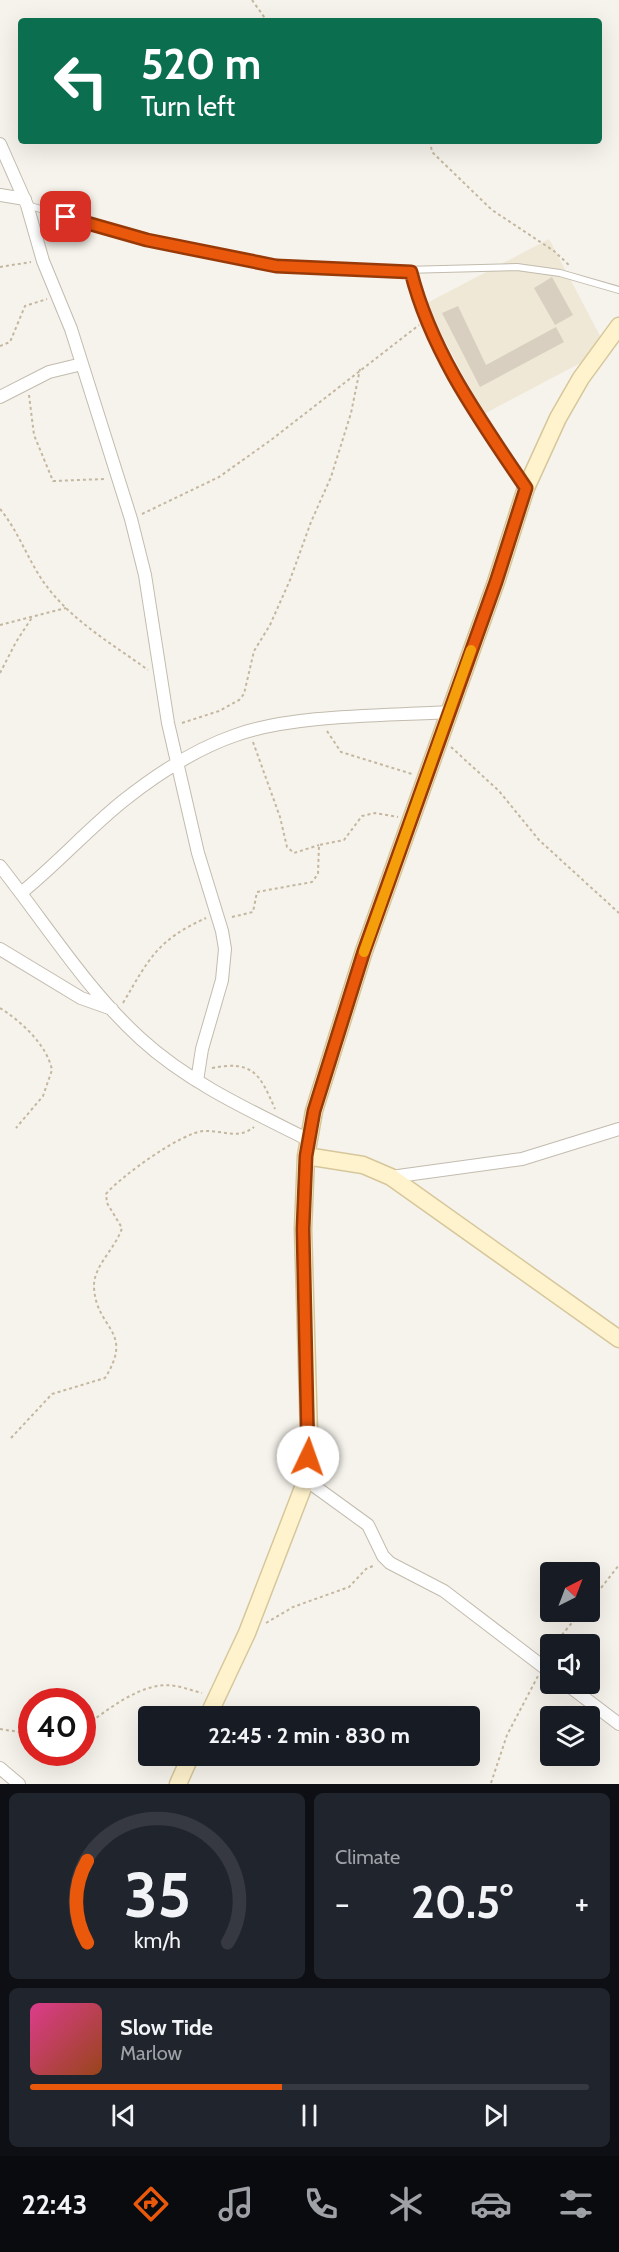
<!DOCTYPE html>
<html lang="en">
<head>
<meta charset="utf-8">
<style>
	:root { --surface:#171b24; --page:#20242c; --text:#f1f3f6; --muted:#9ea1a6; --line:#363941; --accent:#ea580c }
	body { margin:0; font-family:Cabin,sans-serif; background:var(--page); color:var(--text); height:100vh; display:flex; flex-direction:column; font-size:22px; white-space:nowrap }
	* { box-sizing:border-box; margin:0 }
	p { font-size:20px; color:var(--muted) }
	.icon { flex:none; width:33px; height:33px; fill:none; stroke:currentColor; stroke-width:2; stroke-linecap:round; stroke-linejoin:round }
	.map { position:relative; height:1784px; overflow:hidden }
	.drawer { display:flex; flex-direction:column; gap:9px; padding:9px; background:#0d0f14; flex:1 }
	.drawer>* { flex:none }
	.banner { position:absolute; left:18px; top:18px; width:584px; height:126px; border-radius:6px; box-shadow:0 6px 24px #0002; background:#0b6e4f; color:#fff; overflow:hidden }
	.needle { width:39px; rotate:42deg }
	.tools { position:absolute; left:540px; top:1562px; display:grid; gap:12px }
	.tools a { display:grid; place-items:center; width:60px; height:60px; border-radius:6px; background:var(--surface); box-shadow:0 6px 24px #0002; font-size:30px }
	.speed { position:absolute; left:18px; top:1688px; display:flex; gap:12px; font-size:30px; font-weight:700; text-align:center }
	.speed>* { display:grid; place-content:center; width:78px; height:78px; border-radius:50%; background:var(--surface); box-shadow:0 6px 24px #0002; line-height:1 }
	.speed .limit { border:9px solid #d22; background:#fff; color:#111 }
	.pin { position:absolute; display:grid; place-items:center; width:51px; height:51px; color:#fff; margin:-26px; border-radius:12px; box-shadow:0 3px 9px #0006 }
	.me { position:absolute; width:66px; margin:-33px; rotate:3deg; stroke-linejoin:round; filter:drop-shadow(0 0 4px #0008) }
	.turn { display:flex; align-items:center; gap:21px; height:126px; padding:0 24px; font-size:27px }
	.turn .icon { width:78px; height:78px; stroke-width:2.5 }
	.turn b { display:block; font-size:42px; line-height:51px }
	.big { font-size:45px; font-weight:700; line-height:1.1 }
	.drawer .tile { flex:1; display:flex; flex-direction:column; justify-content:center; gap:9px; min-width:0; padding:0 21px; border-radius:9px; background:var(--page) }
	.drawer .dial { align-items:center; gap:0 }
	.dial svg { height:156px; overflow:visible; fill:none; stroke:var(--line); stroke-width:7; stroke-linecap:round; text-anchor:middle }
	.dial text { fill:var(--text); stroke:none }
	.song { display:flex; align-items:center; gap:18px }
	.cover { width:72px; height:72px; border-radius:9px; background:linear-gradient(135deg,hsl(330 70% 55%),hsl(20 70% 35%)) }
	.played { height:6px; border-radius:3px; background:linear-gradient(90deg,var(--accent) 45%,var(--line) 45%) }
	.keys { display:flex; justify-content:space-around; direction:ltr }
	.heat { display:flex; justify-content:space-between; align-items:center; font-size:33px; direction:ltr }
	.drawer .tiles { flex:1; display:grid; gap:9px; grid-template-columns:1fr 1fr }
	.tile:last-child { grid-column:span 2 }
	.trip { position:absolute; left:138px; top:1706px; width:342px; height:60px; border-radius:6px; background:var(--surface); box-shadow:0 6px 24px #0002; font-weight:700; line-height:60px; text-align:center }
	.dock { display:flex; height:96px; justify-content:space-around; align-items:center; background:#090b0e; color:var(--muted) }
	.dock .icon { width:42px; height:42px }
	.dock .on { color:var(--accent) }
	.dock b { font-size:27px; color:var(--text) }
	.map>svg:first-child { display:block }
	.education { fill:#efe8d6 }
	.building { fill:#d8cfc1 }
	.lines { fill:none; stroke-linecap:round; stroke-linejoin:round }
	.lane-casing { stroke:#c2bbae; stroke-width:8 }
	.street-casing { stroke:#c2bbae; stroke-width:14 }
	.secondary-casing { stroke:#d6c79b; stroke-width:19 }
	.path { stroke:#c4b79f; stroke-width:2; stroke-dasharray:3 3; stroke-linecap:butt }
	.lane { stroke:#fff; stroke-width:6 }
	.street { stroke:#fff; stroke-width:12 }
	.secondary { stroke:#fff3cd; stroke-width:16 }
	.route-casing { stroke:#983908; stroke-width:15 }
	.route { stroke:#ea580c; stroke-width:10 }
	.slow { stroke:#f59e0b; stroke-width:10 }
</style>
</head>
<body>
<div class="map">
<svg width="619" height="1784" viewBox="0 0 619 1784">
	<rect width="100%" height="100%" fill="#f6f3ec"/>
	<!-- education -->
	<path class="education" d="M549,239l58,110 -123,65 -59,-110z"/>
	<!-- building -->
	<path class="building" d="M552,277l21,38 -18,10 -21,-37z
		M458,306l28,59 70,-38 8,15 -84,45 -38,-74z"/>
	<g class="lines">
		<!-- lane casing -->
		<g class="lane-casing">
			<path id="lane" d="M27,205l120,35 128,25 90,6 152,-4 43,6 59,17
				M411,272c20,80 68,147 114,215"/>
		</g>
		<!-- street casing -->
		<g class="street-casing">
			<path id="street" d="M0,144l27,61 16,56 28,68 60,190 14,56 23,148 30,130 24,78 3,18 -3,31 -20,69 -5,32
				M0,195l25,4
				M0,397l49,-25 33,-8
				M0,866c46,58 86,123 141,173 48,44 110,72 168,101
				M21,893c36,-29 66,-63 102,-92 34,-27 72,-52 113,-66 59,-21 150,-19 213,-23
				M0,949l81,49 31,11
				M391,1177l131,-18 97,-30
				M306,1480l62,45 15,31 7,7 54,28 106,81
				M565,1683l54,41
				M0,1768l19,16"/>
		</g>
		<!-- secondary casing -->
		<g class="secondary-casing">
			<path id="secondary" d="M306,1156l57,9 28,12 228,162
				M208,1716l39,-83 59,-153 3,-46 -6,-205 3,-73 8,-45 50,-160 132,-369 30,-94 32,-70 23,-40 38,-52
				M178,1784l13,-29"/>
		</g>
		<!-- path -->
		<path class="path" d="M252,0l15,21
			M430,141l2,11 60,58 62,41 16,15
			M0,267l31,-5
			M0,346l10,-4 15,-36 22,-7
			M29,395l5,40 19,46 52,-2
			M0,509c20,24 29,55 48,79 27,35 66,57 100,82
			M142,514l77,-37 52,-37 148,-115
			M0,625l66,-17
			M0,673l16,-31 17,-26
			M182,723l37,-12 20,-11 5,-6 10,-43 16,-26 20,-45 21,-58 20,-45 20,-64 9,-44
			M327,731l14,21 71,22
			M253,742l27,75 7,30 7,6 25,-8
			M451,747l48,44 40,49 80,73
			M232,917l21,-5 4,-20 55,-10 6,-8 1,-29 25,-5 18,-24 13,-3 23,4
			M123,1003c26,-44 34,-63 83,-85
			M0,1008c21,13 47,37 52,62l-9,26 -27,32
			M212,1068c41,-8 48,6 63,41
			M11,1438l41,-44 53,-16c30,-48 -9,-48 -11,-91 -1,-21 22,-39 28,-59l-15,-25 -1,-9c14,-17 76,-62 98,-63 18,-1 34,9 50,-4
			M590,1602l29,-37
			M266,1623l27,-16 56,-20 17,-18 9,-4
			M554,1644l28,-33
			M82,1728c25,-17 60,-48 93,-42 9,1 18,5 27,7
			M0,1729l32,5
			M491,1783l16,-48 31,-59"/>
		<!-- lane -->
		<use href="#lane" class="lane"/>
		<!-- street -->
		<use href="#street" class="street"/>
		<!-- secondary -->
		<use href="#secondary" class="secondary"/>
	</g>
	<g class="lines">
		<!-- route casing -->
		<g class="route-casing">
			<path id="route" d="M66,217l81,23 129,26 135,6c20,80 69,148 115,216l-30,94 -132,369 -50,160 -8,45 -3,73 5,228"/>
		</g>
		<!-- route -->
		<use href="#route" class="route"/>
		<!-- slow -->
		<path class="slow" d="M364,952l107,-302"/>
	</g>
</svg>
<div class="tools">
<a><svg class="needle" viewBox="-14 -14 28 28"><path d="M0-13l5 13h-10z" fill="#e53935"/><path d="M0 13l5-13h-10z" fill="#9ea1a6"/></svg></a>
<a><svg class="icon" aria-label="sound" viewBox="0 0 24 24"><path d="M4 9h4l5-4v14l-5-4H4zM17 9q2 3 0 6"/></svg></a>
<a><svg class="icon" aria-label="layers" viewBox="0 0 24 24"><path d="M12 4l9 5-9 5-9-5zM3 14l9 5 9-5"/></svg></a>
</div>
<div class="speed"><div class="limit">40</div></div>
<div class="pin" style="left:66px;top:217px;background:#d93025"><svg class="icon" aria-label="arrive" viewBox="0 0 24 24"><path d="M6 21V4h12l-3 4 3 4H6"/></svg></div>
<svg class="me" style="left:308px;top:1457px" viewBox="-20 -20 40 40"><circle r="19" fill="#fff"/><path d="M0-13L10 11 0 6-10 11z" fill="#ea580c"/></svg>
<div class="trip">22:45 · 2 min · 830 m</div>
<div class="banner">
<div class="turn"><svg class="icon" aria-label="left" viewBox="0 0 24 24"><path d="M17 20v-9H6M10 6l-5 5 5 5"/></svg><div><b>520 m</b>Turn left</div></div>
</div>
</div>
<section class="drawer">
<div class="tiles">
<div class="tile dial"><svg viewBox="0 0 100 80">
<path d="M14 69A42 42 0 1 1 86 69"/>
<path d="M14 69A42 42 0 0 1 14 27" stroke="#ea580c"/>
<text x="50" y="56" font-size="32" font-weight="700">35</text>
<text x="50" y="72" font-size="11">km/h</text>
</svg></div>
<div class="tile"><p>Climate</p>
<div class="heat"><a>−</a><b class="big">20.5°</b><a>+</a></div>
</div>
<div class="tile">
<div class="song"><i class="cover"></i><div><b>Slow Tide</b><p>Marlow</p></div></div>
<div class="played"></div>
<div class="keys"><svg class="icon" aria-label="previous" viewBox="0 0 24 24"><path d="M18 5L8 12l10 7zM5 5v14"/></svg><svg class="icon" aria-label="pause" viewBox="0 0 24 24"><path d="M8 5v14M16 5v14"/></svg><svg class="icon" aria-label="next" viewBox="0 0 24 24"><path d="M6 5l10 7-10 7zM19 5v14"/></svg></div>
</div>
</div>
</section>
<nav class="dock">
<b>22:43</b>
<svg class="icon on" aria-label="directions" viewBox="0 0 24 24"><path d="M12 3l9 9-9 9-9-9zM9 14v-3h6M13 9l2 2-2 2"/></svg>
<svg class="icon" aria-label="music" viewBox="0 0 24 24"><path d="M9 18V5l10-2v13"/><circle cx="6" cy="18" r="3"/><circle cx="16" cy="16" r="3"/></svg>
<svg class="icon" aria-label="phone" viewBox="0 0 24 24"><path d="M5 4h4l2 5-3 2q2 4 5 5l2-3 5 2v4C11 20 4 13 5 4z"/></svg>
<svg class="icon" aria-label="climate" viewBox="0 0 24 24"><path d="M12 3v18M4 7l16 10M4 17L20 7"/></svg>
<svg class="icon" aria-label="car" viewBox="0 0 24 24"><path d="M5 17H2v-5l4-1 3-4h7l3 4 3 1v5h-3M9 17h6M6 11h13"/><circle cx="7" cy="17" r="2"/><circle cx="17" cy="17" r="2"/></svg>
<svg class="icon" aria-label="filters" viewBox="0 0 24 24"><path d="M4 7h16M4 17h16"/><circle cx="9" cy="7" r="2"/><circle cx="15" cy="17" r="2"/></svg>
</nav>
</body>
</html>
